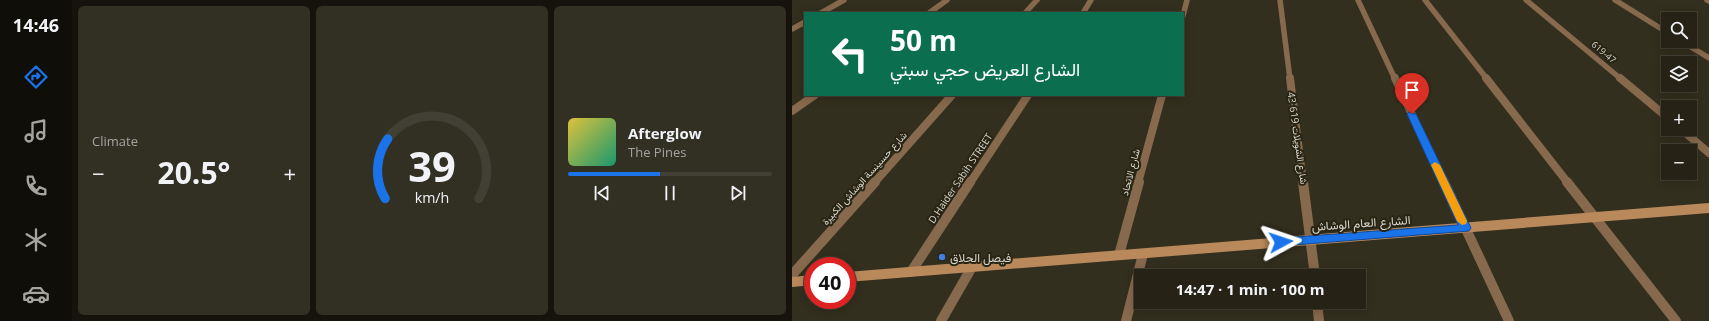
<!DOCTYPE html>
<html lang="en">
<head>
<meta charset="utf-8">
<style>
	:root { --surface:#262316; --page:#322f23; --text:#f1f3f6; --muted:#a4a4a1; --line:#424035; --accent:#1a73e8 }
	body { margin:0; font-family:"Open Sans",Vazirmatn,sans-serif; background:var(--page); color:var(--text); height:100vh; display:flex; flex-direction:column; font-size:15px; white-space:nowrap }
	* { box-sizing:border-box; margin:0 }
	p { font-size:13px; color:var(--muted) }
	.icon { flex:none; width:22px; height:22px; fill:none; stroke:currentColor; stroke-width:2; stroke-linecap:round; stroke-linejoin:round }
	.map { position:relative; flex:1; overflow:hidden }
	.details { display:flex; flex-direction:column; gap:6px; padding:6px; background:#15130c; width:720px }
	.details>* { flex:none }
	.banner { position:absolute; left:12px; top:12px; width:380px; height:84px; border-radius:0px; box-shadow:0 2px 10px #0003,0 0 0 1px var(--line); background:#0b6e4f; color:#fff; overflow:hidden }
	.buttons { position:absolute; left:869px; top:12px; display:grid; gap:8px }
	.buttons a { display:grid; place-items:center; width:36px; height:36px; border-radius:0px; background:var(--surface); box-shadow:0 2px 10px #0003,0 0 0 1px var(--line); font-size:20px }
	.speed { position:absolute; left:12px; top:257px; display:flex; gap:8px; font-size:20px; font-weight:700; text-align:center }
	.speed>* { display:grid; place-content:center; width:52px; height:52px; border-radius:50%; background:var(--surface); box-shadow:0 2px 10px #0003,0 0 0 1px var(--line); line-height:1 }
	.speed .limit { border:6px solid #d22; background:#fff; color:#111 }
	.pin { position:absolute; display:grid; place-items:center; width:34px; height:34px; color:#fff; margin:-41px -17px; border-radius:50% 50% 50% 0; rotate:-45deg; box-shadow:0 0 4px #0007 }
	.pin .icon { rotate:45deg }
	.me { position:absolute; width:44px; margin:-22px; rotate:85deg; stroke-linejoin:round; filter:drop-shadow(0 0 3px #0008) }
	.turn { display:flex; align-items:center; gap:14px; height:84px; padding:0 20px; font-size:18px }
	.turn .icon { width:52px; height:52px; stroke-width:2.5 }
	.turn b { display:block; font-size:28px; line-height:34px }
	.big { font-size:30px; font-weight:700; line-height:1.1 }
	.details .card { flex:1; display:flex; flex-direction:column; justify-content:center; gap:6px; min-width:0; padding:0 14px; border-radius:6px; background:var(--page) }
	.details .dial { align-items:center; gap:0 }
	.dial svg { height:104px; overflow:visible; fill:none; stroke:var(--line); stroke-width:7; stroke-linecap:round; text-anchor:middle }
	.dial text { fill:var(--text); stroke:none }
	.song { display:flex; align-items:center; gap:12px }
	.cover { width:48px; height:48px; border-radius:6px; background:linear-gradient(135deg,hsl(50 70% 55%),hsl(160 70% 35%)) }
	.played { height:4px; border-radius:2px; background:linear-gradient(90deg,var(--accent) 45%,var(--line) 45%) }
	.keys { display:flex; justify-content:space-around; direction:ltr }
	.heat { display:flex; justify-content:space-between; align-items:center; font-size:22px; direction:ltr }
	.details .tiles { flex:1; display:grid; gap:6px; grid-template-columns:repeat(3,1fr) }
	.trip { position:absolute; left:342px; top:269px; width:232px; height:40px; border-radius:0px; background:var(--surface); box-shadow:0 2px 10px #0003,0 0 0 1px var(--line); font-weight:700; line-height:40px; text-align:center }
	main { display:flex; flex:1; min-height:0 }
	.dock { display:flex; flex-direction:column; width:72px; justify-content:space-around; align-items:center; background:#0f0e09; color:var(--muted) }
	.dock .icon { width:28px; height:28px }
	.dock .active { color:var(--accent) }
	.dock b { font-size:18px; color:var(--text) }
	.map>svg:first-child { display:block }
	.lines { fill:none; stroke-linecap:round; stroke-linejoin:round }
	.street-far2 { stroke:#87694d; stroke-width:5.5 }
	.street-far1 { stroke:#87694d; stroke-width:8 }
	.street { stroke:#87694d; stroke-width:10 }
	.secondary { stroke:#b9895b; stroke-width:10 }
	.route { fill:#1a73e8; stroke:#114b97 }
	.slow { fill:#f59e0b }
	.shop-dot { fill:#3f7fe0; stroke:#292515; stroke-width:1.5 }
	.labels { text-anchor:middle; dominant-baseline:central; stroke-width:4; stroke-linejoin:round; paint-order:stroke }
	.far-street-label { font-size:9px; fill:#d9d7cd; stroke:#292515 }
	.street-label { font-size:10px; fill:#d9d7cd; stroke:#292515 }
	.near-street-label { font-size:12px; fill:#d9d7cd; stroke:#292515 }
	.near-poi-label { font-size:12px; fill:#d9d7cd; stroke:#292515; text-anchor:start }
</style>
</head>
<body>
<main>
<nav class="dock">
<b>14:46</b>
<svg class="icon active" aria-label="directions" viewBox="0 0 24 24"><path d="M12 3l9 9-9 9-9-9zM9 14v-3h6M13 9l2 2-2 2"/></svg>
<svg class="icon" aria-label="music" viewBox="0 0 24 24"><path d="M9 18V5l10-2v13"/><circle cx="6" cy="18" r="3"/><circle cx="16" cy="16" r="3"/></svg>
<svg class="icon" aria-label="phone" viewBox="0 0 24 24"><path d="M5 4h4l2 5-3 2q2 4 5 5l2-3 5 2v4C11 20 4 13 5 4z"/></svg>
<svg class="icon" aria-label="climate" viewBox="0 0 24 24"><path d="M12 3v18M4 7l16 10M4 17L20 7"/></svg>
<svg class="icon" aria-label="car" viewBox="0 0 24 24"><path d="M5 17H2v-5l4-1 3-4h7l3 4 3 1v5h-3M9 17h6M6 11h13"/><circle cx="7" cy="17" r="2"/><circle cx="17" cy="17" r="2"/></svg>
</nav>
<section class="details">
<div class="tiles">
<div class="card"><p>Climate</p>
<div class="heat"><a>−</a><b class="big">20.5°</b><a>+</a></div>
</div>
<div class="card dial"><svg viewBox="0 0 100 80">
<path d="M14 69A42 42 0 1 1 86 69"/>
<path d="M14 69A42 42 0 0 1 16 23" stroke="#1a73e8"/>
<text x="50" y="56" font-size="32" font-weight="700">39</text>
<text x="50" y="72" font-size="11">km/h</text>
</svg></div>
<div class="card">
<div class="song"><i class="cover"></i><div><b>Afterglow</b><p>The Pines</p></div></div>
<div class="played"></div>
<div class="keys"><svg class="icon" aria-label="previous" viewBox="0 0 24 24"><path d="M18 5L8 12l10 7zM5 5v14"/></svg><svg class="icon" aria-label="pause" viewBox="0 0 24 24"><path d="M8 5v14M16 5v14"/></svg><svg class="icon" aria-label="next" viewBox="0 0 24 24"><path d="M6 5l10 7-10 7zM19 5v14"/></svg></div>
</div>
</div>
</section>
<div class="map">
<svg width="917" height="321" viewBox="0 0 917 321">
	<rect width="100%" height="100%" fill="#332f1e"/>
	<g class="lines">
		<!-- street-far2 -->
		<path class="street-far2" d="M488,0l10,79
			M566,0l37,79
			M633,0l62,79
			M734,0l95,79
			M823,0l53,33
			M915,0l2,1
			M29,13l23,-13
			M137,13l18,-13
			M233,13l12,-13
			M291,13l8,-13
			M391,16l4,-16
			M0,29l13,-7
			M889,41l28,17"/>
		<!-- street-far1 -->
		<path class="street-far1" d="M498,78l13,105
			M603,78l49,105
			M694,78l82,105
			M828,78l48,40
			M0,111l23,-16
			M889,129l28,24
			M82,183l78,-88
			M178,183l58,-88
			M346,183l24,-88"/>
		<!-- street -->
		<path class="street" d="M511,182l12,94
			M652,182l65,139
			M775,182l109,139
			M327,255l20,-73
			M119,272l59,-90
			M0,275l83,-93
			M525,302l2,19
			M149,321l31,-54
			M334,321l17,-67"/>
		<!-- secondary -->
		<path class="secondary" d="M55,277l862,-69
			M0,282l21,-2"/>
	</g>
	<!-- route -->
	<path class="route" d="M617,112l7,2 55,114 -2,3 -188,15 -4,-1 -2,-3 2,-3 4,-1 177,-13 -51,-111z"/>
	<!-- slow -->
	<path class="slow" d="M643,162l5,3 27,56 -1,3 -4,1 -5,-4 -26,-56z"/>
	<!-- markers -->
	<circle class="shop-dot" cx="150" cy="257" r="4"/>
	<g class="labels">
		<!-- far-street labels -->
		<g class="far-street-label">
			<text transform="translate(812 52) rotate(40)">619-47</text>
		</g>
		<!-- street labels -->
		<g class="street-label">
			<text transform="translate(506 138) rotate(82)">شارع الشويلات 619-43</text>
			<text transform="translate(338 172) rotate(-75)">شارع الاتحاد</text>
			<text transform="translate(72 178) rotate(-48)">شارع حسينسة الوشاش الكبيرة</text>
			<text transform="translate(168 178) rotate(-56)">D.Haider Sabih STREET</text>
		</g>
		<!-- near-street labels -->
		<g class="near-street-label">
			<text transform="translate(569 223) rotate(-4)">الشارع العام الوشاش</text>
		</g>
		<!-- near-poi labels -->
		<g class="near-poi-label">
			<text x="158" y="257">فيصل الحلاق</text>
		</g>
	</g>
</svg>
<div class="buttons">
<a><svg class="icon" aria-label="search" viewBox="0 0 24 24"><circle cx="10" cy="10" r="6"/><path d="M15 15l6 6"/></svg></a>
<a><svg class="icon" aria-label="layers" viewBox="0 0 24 24"><path d="M12 4l9 5-9 5-9-5zM3 14l9 5 9-5"/></svg></a>
<a>+</a>
<a>−</a>
</div>
<div class="speed"><div class="limit">40</div></div>
<div class="pin" style="left:620px;top:114px;background:#d93025"><svg class="icon" aria-label="arrive" viewBox="0 0 24 24"><path d="M6 21V4h12l-3 4 3 4H6"/></svg></div>
<svg class="me" style="left:489px;top:242px" viewBox="-20 -20 40 40"><path d="M0-17L14 15 0 8-14 15z" fill="#1a73e8" stroke="#fff" stroke-width="4"/></svg>
<div class="trip">14:47 · 1 min · 100 m</div>
<div class="banner">
<div class="turn"><svg class="icon" aria-label="left" viewBox="0 0 24 24"><path d="M17 20v-9H6M10 6l-5 5 5 5"/></svg><div><b>50 m</b>الشارع العريض حجي سبتي</div></div>
</div>
</div>
</main>
</body>
</html>
